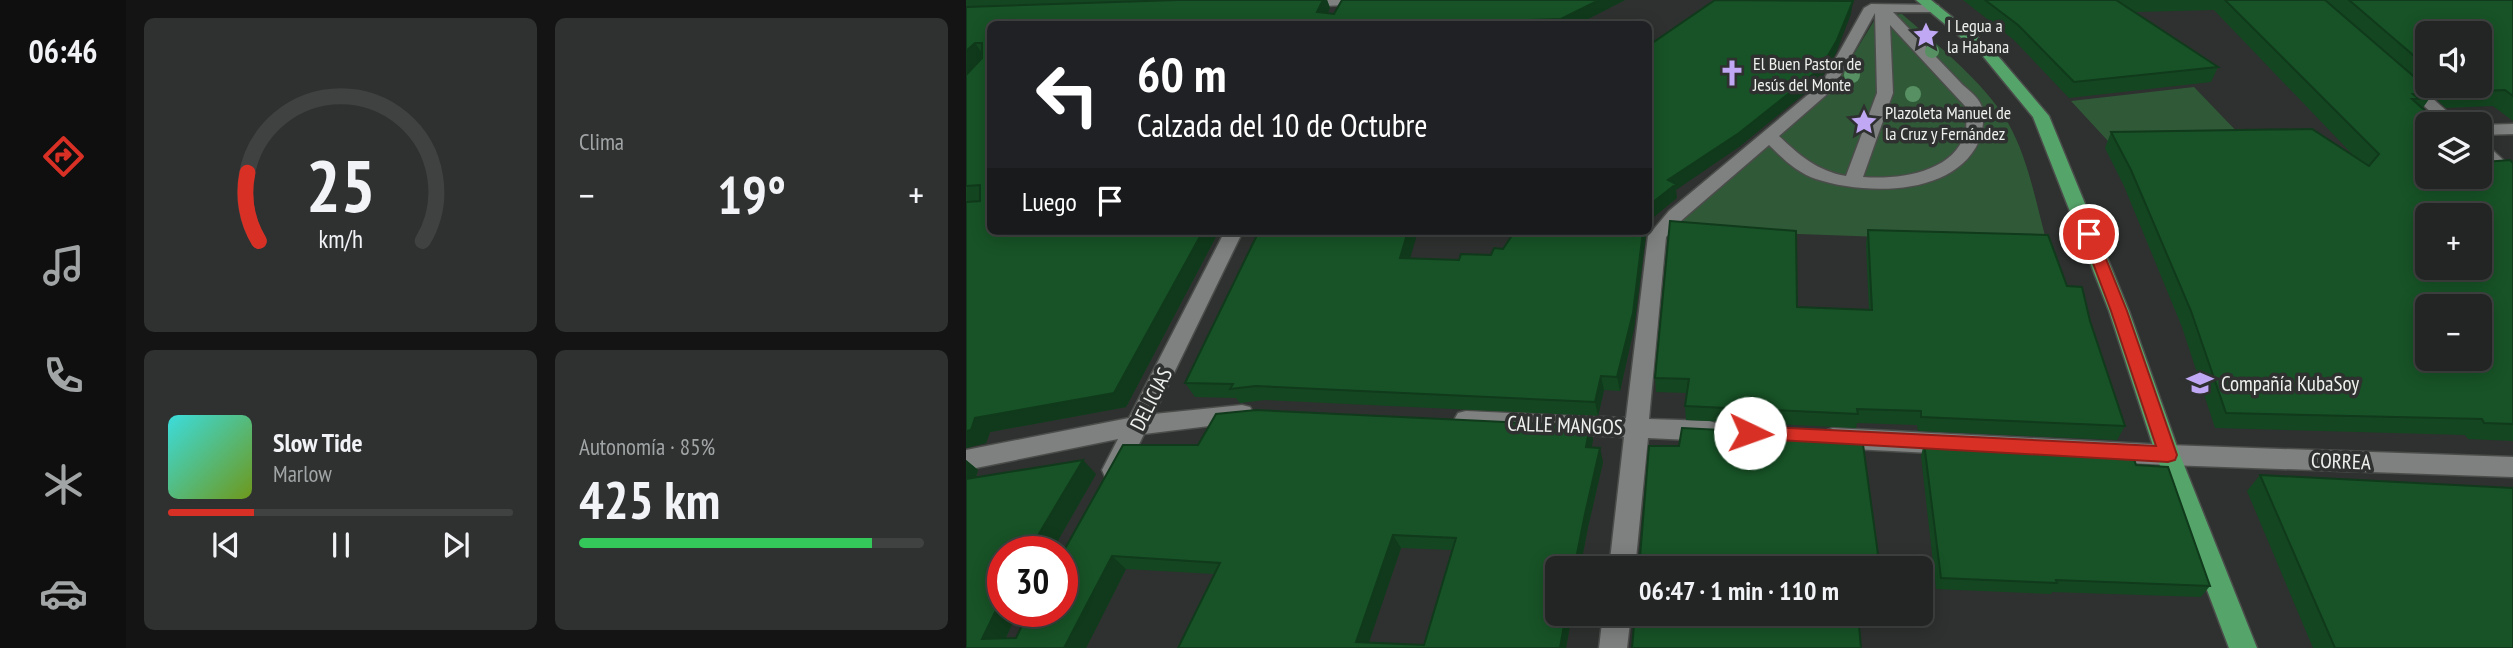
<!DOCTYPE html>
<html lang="es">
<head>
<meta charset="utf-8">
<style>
	:root { --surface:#222523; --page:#2e3130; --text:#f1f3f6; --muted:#a2a5a6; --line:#3f4241; --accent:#d93025 }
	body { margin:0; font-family:"PT Sans Narrow",sans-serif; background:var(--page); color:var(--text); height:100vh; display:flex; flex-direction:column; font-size:26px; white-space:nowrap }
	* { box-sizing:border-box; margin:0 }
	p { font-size:23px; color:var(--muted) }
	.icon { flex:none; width:38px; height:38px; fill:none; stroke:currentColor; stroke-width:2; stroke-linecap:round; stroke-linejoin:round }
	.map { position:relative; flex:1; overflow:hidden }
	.panel { display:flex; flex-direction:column; gap:18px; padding:18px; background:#131413; width:840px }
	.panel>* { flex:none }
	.guide { position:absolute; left:21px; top:21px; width:665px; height:214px; border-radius:10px; box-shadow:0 4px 18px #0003,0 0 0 2px var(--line); background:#202124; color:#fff; overflow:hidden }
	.buttons { position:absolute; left:1449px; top:21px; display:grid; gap:14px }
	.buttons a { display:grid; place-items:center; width:77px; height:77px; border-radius:10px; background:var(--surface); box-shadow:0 4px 18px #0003,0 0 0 2px var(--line); font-size:35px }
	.speed { position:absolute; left:21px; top:536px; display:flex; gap:14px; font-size:35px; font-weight:700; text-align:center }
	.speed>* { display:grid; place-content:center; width:91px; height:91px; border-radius:50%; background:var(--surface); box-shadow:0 4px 18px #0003,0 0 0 2px var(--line); line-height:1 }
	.speed .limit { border:10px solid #d22; background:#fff; color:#111 }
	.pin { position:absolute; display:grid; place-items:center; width:60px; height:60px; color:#fff; margin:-30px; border:4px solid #fff; border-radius:50%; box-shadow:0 2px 7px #0007 }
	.me { position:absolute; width:77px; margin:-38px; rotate:93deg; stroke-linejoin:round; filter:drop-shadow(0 0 5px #0008) }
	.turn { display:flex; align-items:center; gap:24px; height:147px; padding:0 35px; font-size:32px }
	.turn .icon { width:91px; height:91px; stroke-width:2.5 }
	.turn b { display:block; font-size:49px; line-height:60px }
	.then { display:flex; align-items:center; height:66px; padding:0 35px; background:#0003; gap:14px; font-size:26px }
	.big { font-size:52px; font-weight:600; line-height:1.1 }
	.panel .tile { flex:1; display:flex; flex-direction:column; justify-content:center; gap:10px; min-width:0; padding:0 24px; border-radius:10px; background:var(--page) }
	.panel .dial { align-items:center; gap:0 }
	.dial svg { height:182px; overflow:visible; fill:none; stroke:var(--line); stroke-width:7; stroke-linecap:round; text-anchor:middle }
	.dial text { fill:var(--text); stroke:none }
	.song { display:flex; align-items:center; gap:21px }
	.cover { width:84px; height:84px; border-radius:10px; background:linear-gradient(135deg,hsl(180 70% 55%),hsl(80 70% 35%)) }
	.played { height:7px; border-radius:4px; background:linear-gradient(90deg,var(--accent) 25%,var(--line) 25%) }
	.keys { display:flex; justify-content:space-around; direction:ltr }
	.heat { display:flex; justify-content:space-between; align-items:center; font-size:38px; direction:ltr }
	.charge { height:10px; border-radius:5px; background:linear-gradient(90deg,#34c759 85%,var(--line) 0) }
	.panel .tiles { flex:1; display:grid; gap:18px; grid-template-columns:repeat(2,1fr) }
	.trip { position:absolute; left:579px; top:556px; width:388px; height:70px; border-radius:10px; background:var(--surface); box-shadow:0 4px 18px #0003,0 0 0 2px var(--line); font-weight:600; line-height:70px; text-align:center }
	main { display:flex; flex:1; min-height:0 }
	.menu { display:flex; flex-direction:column; width:126px; justify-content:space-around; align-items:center; background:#0e0f0e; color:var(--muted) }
	.menu .icon { width:49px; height:49px }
	.menu .active { color:var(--accent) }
	.menu b { font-size:32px; color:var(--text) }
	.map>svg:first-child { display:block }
	.green { fill:#305937 }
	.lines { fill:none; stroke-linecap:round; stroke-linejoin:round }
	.minor-casing { stroke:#4b4d4b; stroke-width:3 }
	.major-casing { stroke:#4b4d4b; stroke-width:3 }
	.minor { fill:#7e817f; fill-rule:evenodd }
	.major { fill:#55a56b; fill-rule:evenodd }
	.tree { fill:#579062 }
	.wall { fill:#144721; fill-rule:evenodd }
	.shaded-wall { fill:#103a1b }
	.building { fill:#175326; stroke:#103a1b; stroke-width:2; fill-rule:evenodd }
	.route { fill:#d93025; stroke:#8d1f18; stroke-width:2 }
	.labels { text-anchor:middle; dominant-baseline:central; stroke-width:7; stroke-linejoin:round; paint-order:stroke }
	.far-poi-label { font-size:18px; fill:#eef0ee; stroke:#2e312f; text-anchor:start }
	.poi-label { font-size:21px; fill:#eef0ee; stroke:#2e312f; text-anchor:start }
	.street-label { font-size:21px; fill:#eef0ee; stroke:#2e312f }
</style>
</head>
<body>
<main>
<nav class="menu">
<b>06:46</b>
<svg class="icon active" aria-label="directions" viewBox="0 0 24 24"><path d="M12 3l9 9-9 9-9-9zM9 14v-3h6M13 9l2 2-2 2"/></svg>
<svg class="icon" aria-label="music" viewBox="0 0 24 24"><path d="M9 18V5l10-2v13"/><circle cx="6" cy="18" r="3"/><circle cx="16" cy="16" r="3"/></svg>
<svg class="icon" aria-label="phone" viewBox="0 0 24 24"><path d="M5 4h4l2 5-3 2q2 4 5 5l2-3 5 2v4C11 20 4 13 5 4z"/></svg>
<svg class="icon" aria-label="climate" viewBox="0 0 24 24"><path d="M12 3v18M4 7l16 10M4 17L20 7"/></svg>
<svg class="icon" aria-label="car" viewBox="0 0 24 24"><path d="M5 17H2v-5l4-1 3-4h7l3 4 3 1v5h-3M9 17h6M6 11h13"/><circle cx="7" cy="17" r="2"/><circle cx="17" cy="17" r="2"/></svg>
</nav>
<section class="panel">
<div class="tiles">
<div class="tile dial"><svg viewBox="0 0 100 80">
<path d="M14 69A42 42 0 1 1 86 69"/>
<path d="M14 69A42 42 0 0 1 9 39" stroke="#d93025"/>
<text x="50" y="56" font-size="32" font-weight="700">25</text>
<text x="50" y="72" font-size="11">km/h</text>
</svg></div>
<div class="tile"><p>Clima</p>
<div class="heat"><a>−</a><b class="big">19°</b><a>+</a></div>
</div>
<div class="tile">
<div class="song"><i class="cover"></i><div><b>Slow Tide</b><p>Marlow</p></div></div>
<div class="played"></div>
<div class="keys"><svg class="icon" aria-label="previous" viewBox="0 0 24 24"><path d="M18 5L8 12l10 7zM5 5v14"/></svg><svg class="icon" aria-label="pause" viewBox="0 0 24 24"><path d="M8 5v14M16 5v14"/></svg><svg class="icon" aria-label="next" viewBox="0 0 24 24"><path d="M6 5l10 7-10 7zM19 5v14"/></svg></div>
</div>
<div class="tile"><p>Autonomía · 85%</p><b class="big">425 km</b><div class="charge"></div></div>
</div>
</section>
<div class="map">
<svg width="1547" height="648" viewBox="0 0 1547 648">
	<rect width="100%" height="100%" fill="#2e312f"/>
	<!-- green -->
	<path class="green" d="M936,14c33,29 82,68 105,107 21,36 29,82 40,122l-382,-14 167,-139 45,-74z
		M1228,87l49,51 -135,3 -37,-40z"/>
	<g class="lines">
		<!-- minor casing -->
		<g class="minor-casing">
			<path id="minor" d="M330,0h82l-7,4 -71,3 -7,-4z
				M905,4l67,1 2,3 -7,4h-40c22,23 44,46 66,69 6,7 19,15 22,24 4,10 2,26 -2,36 -25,56 -114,54 -163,38 -19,-6 -34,-21 -47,-34l-86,74 -17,18 -17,182 61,2 8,3 4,7 -4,7 -8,3 -62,-3 -13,131h-26l15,-132 -158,-8 -8,-2 -4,-7 4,-7 8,-2 160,7 22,-182 21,-25 153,-128 42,-75zM909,13l2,80 -31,83c-29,-5 -47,-21 -67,-40l54,-47zM924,25l75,81c0,8 3,19 0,27 -11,40 -68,47 -102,44l30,-84z
				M1440,77l5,2 50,45h-17l-43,-39 -3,-3z
				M1547,124v10l-33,1v-10z
				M1514,143l6,1 27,25v14l-6,-1 -27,-25z
				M259,231h18l-89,183 88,-9 8,2 4,7 -4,7 -106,13 -21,43 -9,3 -9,-3 -3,-7 16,-31 -152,31v-20l163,-32z
				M867,428l335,17 345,12v20l-345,-12 -335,-17 -8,-3 -4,-7 4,-7z
				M637,614h28l-4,34h-28z"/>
		</g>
		<!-- major casing -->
		<g class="major-casing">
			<path id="major" d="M950,0h15l61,49 57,67 80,195 51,144 77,193h-28l-73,-193 -47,-144 -76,-194 -51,-62z"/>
		</g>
		<!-- minor -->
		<use href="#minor" class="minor"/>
		<!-- major -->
		<use href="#major" class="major"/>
	</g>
	<!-- trees -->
	<g class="tree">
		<circle cx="966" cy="51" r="7"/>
		<circle cx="886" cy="75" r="8"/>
		<circle cx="947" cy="94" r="8"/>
	</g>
	<!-- wall -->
	<path class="wall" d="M0,0h361l3,8 -2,5 6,1 8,-14h283l-47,24h-588v207h229l-93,176 -136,25 -4,11 -20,5v-246l14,-1h-14z
		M997,0h550v121l-20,-15 -47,2 -14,-13 -10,14 62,53 29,1v278l-45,-2 -3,-4 -250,-7 -33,-101 -58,-141 -19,-38 6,-16 244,25 -141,-147 -79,2 83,55 -7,15 -142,16 -55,-58zM1461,33l53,53h-53z
		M902,230l199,56 23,35 35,105 -8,14 -199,-9 -1,-6 -60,-2 -1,5 -170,-8 -1,-14 2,-13 -31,-1 -1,-14 142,-71 72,3 -3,-66z
		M680,234l-12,94 -14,63 -16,-1 -6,26 -333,-16 -25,3 -4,-5 -41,-1 -10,-14 225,-124 49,1 32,-5 12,-6z
		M624,426l3,14 -2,8 12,14 -15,65 -8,42h-22l14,45 -6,34h-388l36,-74 -88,-5 -40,79h-120v-188l12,10 -2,8 120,-4 -43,75 -50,2v60h15l-12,27h10l182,-193zM435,548l51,2 -28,95 -56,-2z
		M958,443l212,22 74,121 -9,11 -149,-5 -1,2 -115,-5 -15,-133z
		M1294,475l253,173h-200l-66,-157z"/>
	<!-- shaded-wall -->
	<path class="shaded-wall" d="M357,0h4l3,8 -8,16 -5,-12z
		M633,0h26l-47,24h-16l-1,-5z
		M887,1l-2,13 -15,39 -16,28 -81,66 -63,43 1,8 -29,24v-16l20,-26z
		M9,43l9,13 -18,18v-23z
		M237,231h16l-93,176 -136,25 -4,11 -20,5v-17l9,-13z
		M442,231h10l-12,42 -6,-15z
		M677,231h3v3l-12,94 -14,63 -3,-14z
		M635,376l3,14 -6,26 -3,-14z
		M624,426l3,14 -4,21 -3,-14z
		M634,448l3,14 -15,65 -8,42h-6l11,-55z
		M0,460l12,10 -8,25 -4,-4z
		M117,460l13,14 -43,75 3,2h-12l-6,-11 -1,-3z
		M427,535l8,13 -34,100 -11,-6z
		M146,556l14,13 -40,79h-22z
		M36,598l1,1v12h15l-17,37 -19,-9z
		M600,614h6l-6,34h-6z"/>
	<!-- building -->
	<path class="building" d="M211,0h146l-6,12 17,2 8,-14h257l-38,19 -124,4 -1,1h-446v207h213l-89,162 -139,25 -4,12 -5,1v-229l14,-1v-16l-14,1v-111l16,-17v-15h-7l-9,8v-44z
		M749,0l138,1 -16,39 -16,28 -82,65 -71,47 8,4 -28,22v-160z
		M1019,0h131l102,67 -144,15 -56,-57z
		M1259,0h100l108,93 -20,1 6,5h-7l28,25h-13v53h53v-18l4,3 26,-2 3,3v261l-29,-1 -2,-4 -256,-6 -35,-102 -60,-141 -20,-38 201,-3 57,37 10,-12zM1461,215h53v53h-53zM1461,306h53v53h-53z
		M1383,0h164v96l-8,-6 -48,2 -7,-6h30v-53h-53v34z
		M704,221l126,10 1,76 75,3 -4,-80 180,5 19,51 15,1 8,34 35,105 -204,-9v-6l-64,-2 1,5 -173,-8 4,-27 -34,-1z
		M293,231h149l-8,27 59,2 2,-6 30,1 3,-7 9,1 12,-18h128l-10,82 -16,64 -16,-1 -6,26 -339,-16 -26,3 3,-5 -48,-1z
		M290,410l334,16 -4,21 14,1 -15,66 -11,55h-16v45h8l-6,34h-382l42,-85 -108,-7 -48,92h-98v-169l117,-19 -46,77 1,3 6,1v10h-41v47h-1l-20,41 34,-1 13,-27h33v-57l61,-109h75l18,-31zM427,535l63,3 -32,107 -68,-3z
		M716,428l180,9 18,132h-241l10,-123h30z
		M958,443l208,10 4,12 32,2 42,119 -154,-6 1,3 -116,-5z
		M1294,475l253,13v160h-178z
		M669,614h223l3,34h-229z"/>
	<!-- route -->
	<path class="route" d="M1123,229l7,5 31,77 50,144 -2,5 -7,2 -424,-24 -3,-5 3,-5 6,-2 406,20 -45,-135 -29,-77z"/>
	<!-- icons -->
	<defs>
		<g id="sight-bare" transform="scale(2.1)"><path d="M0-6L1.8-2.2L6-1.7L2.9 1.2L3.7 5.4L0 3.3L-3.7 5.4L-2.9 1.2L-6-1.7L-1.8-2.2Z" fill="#c0a8f4" stroke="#2e312f" stroke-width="2.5" paint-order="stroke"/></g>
		<g id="church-bare" transform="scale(2.1)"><path d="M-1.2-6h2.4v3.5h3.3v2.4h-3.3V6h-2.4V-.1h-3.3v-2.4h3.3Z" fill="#c0a8f4" stroke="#2e312f" stroke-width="2.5" paint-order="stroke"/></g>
		<g id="school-bare" transform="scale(2.1)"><path d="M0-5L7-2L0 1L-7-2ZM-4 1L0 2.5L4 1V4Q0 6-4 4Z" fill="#c0a8f4" stroke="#2e312f" stroke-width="2.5" paint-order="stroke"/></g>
	</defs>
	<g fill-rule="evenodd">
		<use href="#sight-bare" x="960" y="35"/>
		<use href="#church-bare" x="766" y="73"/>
		<use href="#sight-bare" x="898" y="122"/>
		<use href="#school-bare" x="1234" y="383"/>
	</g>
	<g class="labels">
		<!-- far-poi labels -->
		<g class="far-poi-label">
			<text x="981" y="25">I Legua a<tspan x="981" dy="21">la Habana</tspan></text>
			<text x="787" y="63">El Buen Pastor de<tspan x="787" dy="21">Jesús del Monte</tspan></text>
			<text x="919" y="112">Plazoleta Manuel de<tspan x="919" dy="21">la Cruz y Fernández</tspan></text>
		</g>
		<!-- poi labels -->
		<g class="poi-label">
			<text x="1255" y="383">Compañía KubaSoy</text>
		</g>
		<!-- street labels -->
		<g class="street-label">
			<text transform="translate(185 399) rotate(-63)">DELICIAS</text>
			<text transform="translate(599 425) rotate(2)">CALLE MANGOS</text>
			<text transform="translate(1375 461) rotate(2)">CORREA</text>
		</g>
	</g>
</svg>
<div class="buttons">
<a><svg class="icon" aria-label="sound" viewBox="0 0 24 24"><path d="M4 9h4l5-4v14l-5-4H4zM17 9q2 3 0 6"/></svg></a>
<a><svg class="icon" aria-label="layers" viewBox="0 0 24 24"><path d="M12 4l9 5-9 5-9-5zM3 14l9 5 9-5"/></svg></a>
<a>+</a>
<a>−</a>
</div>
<div class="speed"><div class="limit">30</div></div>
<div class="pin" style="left:1123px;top:234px;background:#d93025"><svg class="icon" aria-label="arrive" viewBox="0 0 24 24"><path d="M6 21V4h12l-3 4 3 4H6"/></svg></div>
<svg class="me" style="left:784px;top:433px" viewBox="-20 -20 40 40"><circle r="19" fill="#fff"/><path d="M0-13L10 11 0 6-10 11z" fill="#d93025"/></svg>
<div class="trip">06:47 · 1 min · 110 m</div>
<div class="guide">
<div class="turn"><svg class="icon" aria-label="left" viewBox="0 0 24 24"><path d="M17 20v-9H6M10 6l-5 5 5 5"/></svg><div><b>60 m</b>Calzada del 10 de Octubre</div></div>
<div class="then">Luego<svg class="icon" aria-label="arrive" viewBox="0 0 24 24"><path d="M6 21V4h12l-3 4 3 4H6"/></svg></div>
</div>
</div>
</main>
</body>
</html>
